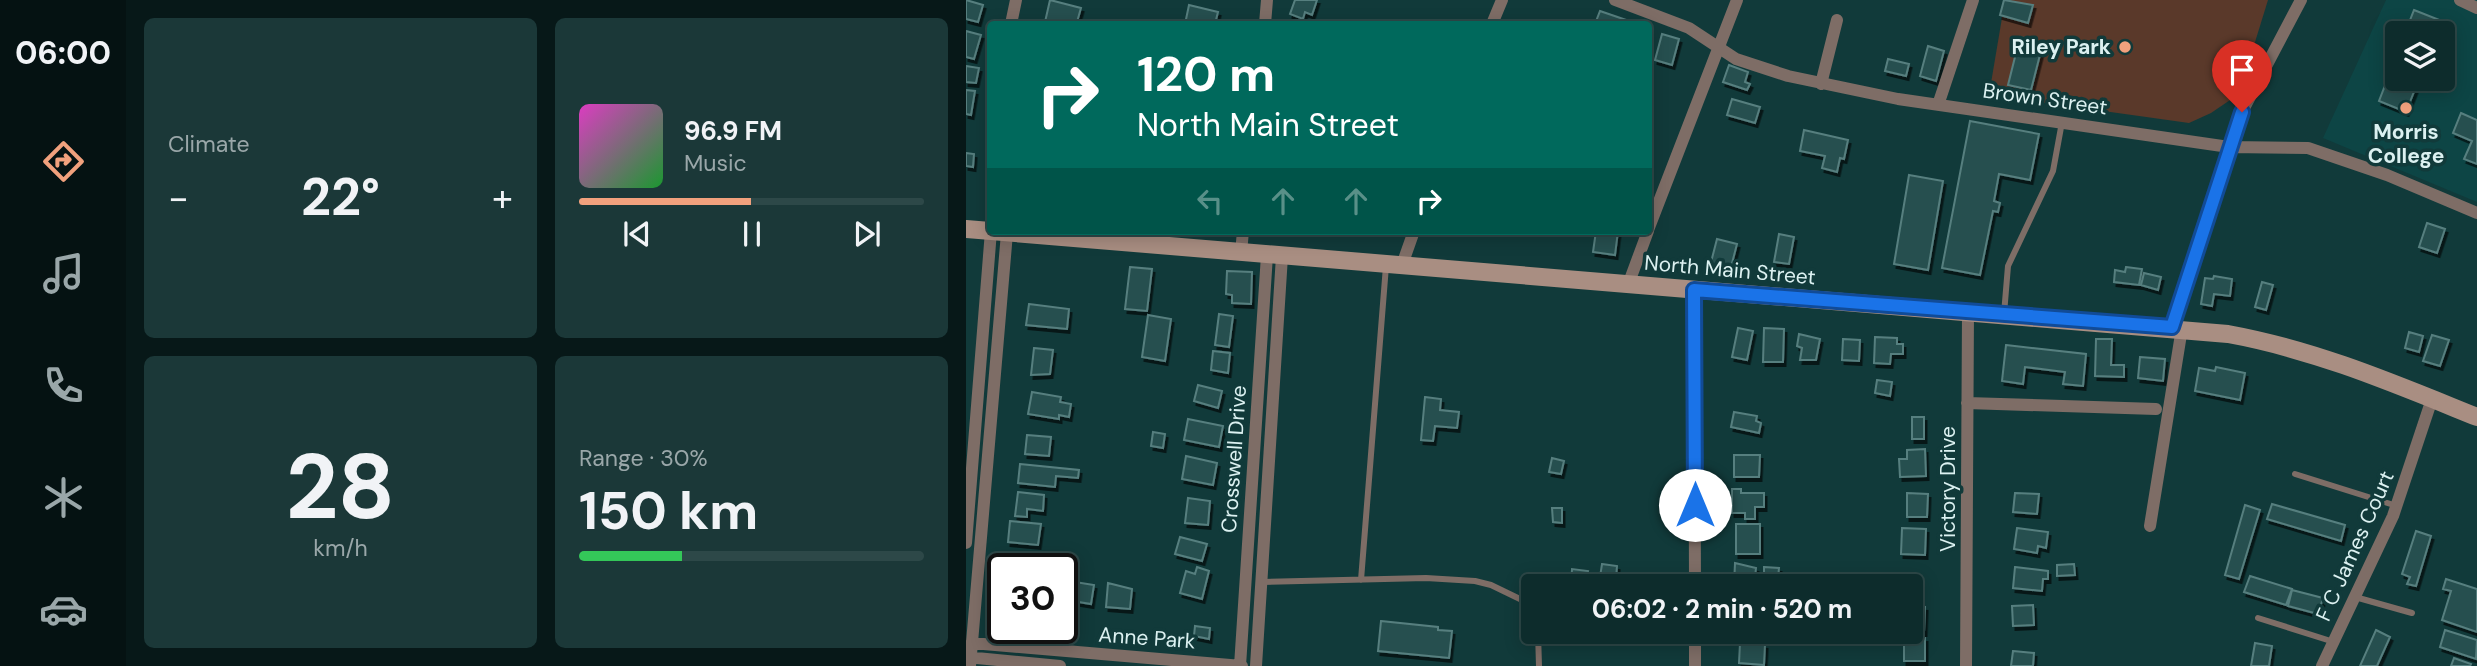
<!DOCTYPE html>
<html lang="en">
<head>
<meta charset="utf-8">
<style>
	:root { --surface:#0d2c2c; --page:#1b3838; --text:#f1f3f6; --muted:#9aa7a9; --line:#2d4848; --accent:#f1a17d }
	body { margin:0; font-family:"DM Sans",sans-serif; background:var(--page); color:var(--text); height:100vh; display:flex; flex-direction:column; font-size:26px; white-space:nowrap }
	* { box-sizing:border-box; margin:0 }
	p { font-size:23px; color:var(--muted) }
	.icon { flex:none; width:38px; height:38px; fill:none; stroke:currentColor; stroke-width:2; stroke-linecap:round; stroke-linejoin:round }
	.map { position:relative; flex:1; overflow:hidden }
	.details { display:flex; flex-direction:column; gap:18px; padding:18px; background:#071818; width:840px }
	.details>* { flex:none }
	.top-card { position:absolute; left:21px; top:21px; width:665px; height:214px; border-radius:7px; box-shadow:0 4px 18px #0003,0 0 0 2px var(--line); background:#00695c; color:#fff; overflow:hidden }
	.tools { position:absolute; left:1419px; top:21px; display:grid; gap:14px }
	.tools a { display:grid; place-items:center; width:70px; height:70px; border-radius:7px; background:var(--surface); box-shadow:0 4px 18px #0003,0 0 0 2px var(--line); font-size:35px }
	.speed { position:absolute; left:21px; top:553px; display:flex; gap:14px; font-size:35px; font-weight:700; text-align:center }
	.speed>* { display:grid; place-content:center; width:91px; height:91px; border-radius:50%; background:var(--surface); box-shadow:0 4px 18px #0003,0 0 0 2px var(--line); line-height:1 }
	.speed .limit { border:4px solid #111; border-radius:10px; background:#fff; color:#111 }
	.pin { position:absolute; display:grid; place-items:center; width:60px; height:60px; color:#fff; margin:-72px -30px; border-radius:50% 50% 50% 0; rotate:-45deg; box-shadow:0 0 7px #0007 }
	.pin .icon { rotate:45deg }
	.me { position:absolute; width:77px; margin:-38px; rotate:0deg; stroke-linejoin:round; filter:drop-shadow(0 0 5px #0008) }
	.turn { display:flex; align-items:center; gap:24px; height:147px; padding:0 35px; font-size:32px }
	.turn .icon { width:91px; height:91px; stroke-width:2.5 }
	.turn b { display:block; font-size:49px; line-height:60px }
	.lanes { display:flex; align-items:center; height:66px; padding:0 35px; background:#0003; justify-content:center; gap:35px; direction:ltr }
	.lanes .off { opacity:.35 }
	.big { font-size:52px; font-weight:700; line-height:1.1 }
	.details .tile { flex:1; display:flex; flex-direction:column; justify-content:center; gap:10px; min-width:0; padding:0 24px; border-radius:10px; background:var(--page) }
	.details .dial { align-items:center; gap:0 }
	.dial b { font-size:91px; line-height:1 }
	.song { display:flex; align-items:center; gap:21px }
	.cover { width:84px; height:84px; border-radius:10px; background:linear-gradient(135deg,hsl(310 70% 55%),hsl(130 70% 35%)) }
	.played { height:7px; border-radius:4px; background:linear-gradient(90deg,var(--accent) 50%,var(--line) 50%) }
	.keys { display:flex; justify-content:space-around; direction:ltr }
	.heat { display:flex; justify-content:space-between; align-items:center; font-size:38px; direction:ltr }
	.charge { height:10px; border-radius:5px; background:linear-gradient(90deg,#34c759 30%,var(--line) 0) }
	.details .tiles { flex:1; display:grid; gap:18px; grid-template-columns:repeat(2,1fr) }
	.trip { position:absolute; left:555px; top:574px; width:402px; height:70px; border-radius:7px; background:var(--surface); box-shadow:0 4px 18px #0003,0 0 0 2px var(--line); font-weight:700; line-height:70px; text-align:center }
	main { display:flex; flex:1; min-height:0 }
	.dock { display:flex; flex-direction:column; width:126px; justify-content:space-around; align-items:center; background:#051212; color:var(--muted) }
	.dock .icon { width:49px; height:49px }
	.dock .on { color:var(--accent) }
	.dock b { font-size:32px; color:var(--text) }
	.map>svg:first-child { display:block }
	.built { fill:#0d4545; fill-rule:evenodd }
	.green { fill:#5a392a }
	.building { fill:#28504f; stroke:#577f7f; stroke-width:2; filter:url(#shadow) }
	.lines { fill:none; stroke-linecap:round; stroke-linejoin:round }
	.lane { stroke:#7e6d66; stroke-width:6 }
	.street { stroke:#7e6d66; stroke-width:12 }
	.secondary { stroke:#a98e82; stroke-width:18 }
	.route-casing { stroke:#114b97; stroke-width:18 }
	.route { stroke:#1a73e8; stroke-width:12 }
	.poi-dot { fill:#f1a17d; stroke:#113a3a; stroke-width:2.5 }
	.labels { text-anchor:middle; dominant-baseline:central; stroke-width:7; stroke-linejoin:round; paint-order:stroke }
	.poi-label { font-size:21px; font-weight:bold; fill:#dcf1f1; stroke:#113a3a; text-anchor:end }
	.street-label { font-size:21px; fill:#dcf1f1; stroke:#113a3a }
</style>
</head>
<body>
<main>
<nav class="dock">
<b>06:00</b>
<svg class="icon on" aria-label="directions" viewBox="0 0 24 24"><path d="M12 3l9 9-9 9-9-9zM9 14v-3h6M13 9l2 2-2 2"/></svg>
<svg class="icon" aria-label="music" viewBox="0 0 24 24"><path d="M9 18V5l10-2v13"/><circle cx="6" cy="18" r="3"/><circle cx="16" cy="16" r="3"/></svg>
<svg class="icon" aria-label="phone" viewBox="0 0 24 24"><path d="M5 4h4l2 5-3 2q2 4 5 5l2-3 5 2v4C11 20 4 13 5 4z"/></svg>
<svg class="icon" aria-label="climate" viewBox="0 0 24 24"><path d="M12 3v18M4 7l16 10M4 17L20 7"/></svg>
<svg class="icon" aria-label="car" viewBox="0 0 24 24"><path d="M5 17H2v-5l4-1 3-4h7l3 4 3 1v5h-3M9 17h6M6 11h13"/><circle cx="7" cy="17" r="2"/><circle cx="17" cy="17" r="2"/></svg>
</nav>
<section class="details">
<div class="tiles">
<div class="tile"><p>Climate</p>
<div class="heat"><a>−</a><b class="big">22°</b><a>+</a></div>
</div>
<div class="tile">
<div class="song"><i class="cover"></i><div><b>96.9 FM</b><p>Music</p></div></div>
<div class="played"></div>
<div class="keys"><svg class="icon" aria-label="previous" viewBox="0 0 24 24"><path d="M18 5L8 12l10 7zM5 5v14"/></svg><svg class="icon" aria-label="pause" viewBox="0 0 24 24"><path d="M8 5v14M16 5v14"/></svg><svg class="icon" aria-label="next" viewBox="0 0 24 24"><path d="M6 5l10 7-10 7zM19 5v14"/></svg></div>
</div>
<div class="tile dial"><b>28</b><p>km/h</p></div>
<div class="tile"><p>Range · 30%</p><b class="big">150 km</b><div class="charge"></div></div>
</div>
</section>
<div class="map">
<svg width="1511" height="666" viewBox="0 0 1511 666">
	<defs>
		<filter id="shadow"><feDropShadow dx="2.5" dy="4" stdDeviation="0" flood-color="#0009"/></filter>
	</defs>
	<rect width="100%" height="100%" fill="#113a3a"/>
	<!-- built -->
	<path class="built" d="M1420,0h91v202l-154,-64zM1432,33h45v46h-45z"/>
	<!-- green -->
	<path class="green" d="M1039,0h263l-29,94 -28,19 -22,10 -200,-28z"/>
	<!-- building -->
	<path class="building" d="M0,0l17,5 -5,17 -12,-3z
		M84,0l31,8 -4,14 -7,-1 -1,3h-14l-10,-2z
		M329,0h22l-5,15 -7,-3 -2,7 -13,-5z
		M1038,0l29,5 -5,18 -28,-8z
		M223,5l29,7 -3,12h-30z
		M1448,10l28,11 -5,12h-32z
		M634,11l35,12 -40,1z
		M0,31l15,4 -7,24 -8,-2z
		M696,34l17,5 -7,26 -17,-5z
		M1054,37l23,6 -12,47 -23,-5z
		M962,46l16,5 -8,30 -16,-5z
		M1432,52v27h21l-13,33 -27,-11z
		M922,59l21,5 -3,12 -21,-5z
		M763,65l19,7 -3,10 5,2 -3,6 -24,-8z
		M0,66l13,2 -3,15 -10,-1z
		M0,90l9,1 -4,24 -5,-1z
		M766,99l28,8 -5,16 -28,-8z
		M1495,113l16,7v44l-13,-5 8,-18 -19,-8z
		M1004,121l69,13 -9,46 -31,-6 -5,27 6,2 -2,9 -5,-1 -13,64 -38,-7z
		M838,130l44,10 -4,19 -4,-1 -3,14 -15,-4 3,-12 -25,-5z
		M0,153l8,1 -1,13 -7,-1z
		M943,175l34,6 -15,89 -34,-6z
		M1461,223l18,6 -8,24 -18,-6z
		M630,231h22l-3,24 -22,-3z
		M813,234l15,3 -5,27 -15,-2z
		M751,239l20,5 -7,27 -20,-5z
		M164,267l22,2 -5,42 -22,-2z
		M1160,267l16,2 -3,16 -25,-3 1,-12 10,2z
		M261,271l25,1 -1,32 -19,-1v-8l-6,-1z
		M1178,273l17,4 -3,13 -17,-5z
		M1248,276l18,3 -2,17 -16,-2 -2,12 -11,-2 4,-26 8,1z
		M1296,282l11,3 -7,25 -11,-3z
		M63,304l40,5 -2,20 -41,-4z
		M253,314l14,2 -4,31 -14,-2z
		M182,315l23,4 -6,42 -23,-4z
		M772,328l15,3 -6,29 -15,-3z
		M798,328l20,1 -1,33h-20z
		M1443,332l14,4 -4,16 -14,-4z
		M833,334l21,5 -4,21h-16l2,-12 -5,-2z
		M1466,335l17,5 -9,26 -17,-5z
		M909,337l22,1v6h6v10h-12l-1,10 -16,-1z
		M877,339l17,1 -1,21 -17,-1z
		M1130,339h16l-1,26h13v12l-29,-1z
		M1040,345l80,9 -3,32 -20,-2 2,-12 -40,-5 -2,17 -21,-3z
		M68,348l19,2 -3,24 -19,1z
		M247,351l17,2 -2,20 -17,-3z
		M1174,357l25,2 -2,22 -25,-3z
		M1250,367l29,6 -5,27 -45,-9 4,-23 16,3z
		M911,380l15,2 -2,14 -15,-3z
		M232,385l24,6 -4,17 -24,-7z
		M66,392l29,5 -1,5 11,2 -2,13 -10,-2v4l-31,-5z
		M459,397l16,2 -1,11 19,2 -2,16 -22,-2 -2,15 -12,-1z
		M768,412l23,4 -1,5 5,2 -2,10 -28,-6z
		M946,417h12v22h-12z
		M222,419l35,7 -4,21 -35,-7z
		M187,432l12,2 -2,14 -12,-2z
		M61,435l24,2 -2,19 -24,-2z
		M959,449l1,27 -26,1 -1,-18h8v-9z
		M768,455h26l-1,22h-25z
		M220,456l31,7 -4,22 -31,-6z
		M586,458l12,3 -3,13 -12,-2z
		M54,464l59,6 -1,8 -22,-2 -1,11 -37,-4z
		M766,489h9v4h23v14h-9v12h-10v-6h-13z
		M52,492l26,3 -1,16 -16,-2v8l-12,-1z
		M941,493l21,1 -1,23h-20z
		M1049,493l24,1 -2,20 -24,-2z
		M222,498l22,3 -2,24 -23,-2z
		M1306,504l73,21 -4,16 -74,-22z
		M1279,505l15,5 -21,69 -14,-4z
		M586,508h10v15l-9,-1z
		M44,521l31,3 -3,21 -30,-3z
		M770,524h24v30h-24z
		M936,528l24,1 -1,26 -24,-1z
		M1051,528l31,4 -2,16 -8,-2 -1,7 -23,-4z
		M1450,531l15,5 -15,50 -9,-2 3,-7 -8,-3z
		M214,537l27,7 -5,17 -27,-7z
		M769,563l21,5 -2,18h-20z
		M636,564l15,2 -1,13h6l-1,7h-50l1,-17 16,2 -1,5 13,1z
		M1108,564l1,11 -18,1v-11z
		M231,567l12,4 -7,28 -22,-6 6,-22 9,3z
		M798,567l15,1 -1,10h7v8h-21z
		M1049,567l33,4v8h-5l-1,12 -29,-3z
		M1284,576l42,13 -6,16 -42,-13z
		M31,579h6v24l-8,-1z
		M1480,579l31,10v43l-35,-12 9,-29 -8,-2z
		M109,582l19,3 -3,19 -25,-4 2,-11 6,1z
		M142,583l24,6 -2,20 -24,-2z
		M1326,590l31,8 -5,16 -30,-8z
		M1067,605l1,20 -21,1 -1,-20z
		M945,606l14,1 -1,25h-20h7z
		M415,621l57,6v3l14,1 -3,27 -71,-7z
		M229,626l15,2 -1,11 -15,-3z
		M1410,630l14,7 -13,29h-17z
		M1479,630l32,10 -1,19 -36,-12z
		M959,638v23h-21v-22z
		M774,643l25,2 -1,20 -25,-2z
		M1289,643l17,3 -3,20h-18z
		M1047,651l21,2 -1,13h-22z
		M1488,658l17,6 -1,2h-19z"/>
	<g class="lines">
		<!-- lane -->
		<path class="lane" d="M1038,314l4,-48 45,-95 9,-49
			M1329,474l102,32
			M395,580l25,-314
			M296,582l164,-4 49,3 16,4 31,15 11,16
			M1389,597l57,16
			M1292,618l76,24
			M572,632l1,34"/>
		<!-- street -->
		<path class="street" d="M649,0l74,28 47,31 52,17 110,23 331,48 79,1 79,27 90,38
			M1494,0l17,8
			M45,24l5,-24
			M299,24l2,-24
			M526,24l10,-24
			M855,84l16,-64
			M973,102l34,-102
			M682,230l89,-230
			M275,253l2,-22
			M436,265l12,-34
			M662,285l20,-54
			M728,290l1,296
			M1206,327l70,-215 59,-112
			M1001,403l189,6
			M1184,526l32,-198
			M0,543l25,-312
			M729,632v34
			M0,648l6,-5 270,23
			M0,657l94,9
			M4,666l37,-433
			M274,666l27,-411
			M290,666l26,-410
			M1000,666l2,-354
			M1356,666l71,-150 39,-117"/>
		<!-- secondary -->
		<path class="secondary" d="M0,229l1262,105c88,16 167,50 249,83"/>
	</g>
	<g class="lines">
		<!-- route casing -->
		<g class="route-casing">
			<path id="route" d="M729,505l-1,-215 478,37 70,-215"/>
		</g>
		<!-- route -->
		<use href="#route" class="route"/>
	</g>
	<!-- markers -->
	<g class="poi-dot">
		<circle cx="1159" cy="47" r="7"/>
		<circle cx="1440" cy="108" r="7"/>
	</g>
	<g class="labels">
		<!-- poi labels -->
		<g class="poi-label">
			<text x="1145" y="47">Riley Park</text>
			<text x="1440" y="132" text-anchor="middle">Morris<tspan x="1440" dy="24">College</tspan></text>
		</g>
		<!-- street labels -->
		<g class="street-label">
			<text transform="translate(1079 99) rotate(8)">Brown Street</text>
			<text transform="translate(764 270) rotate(5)">North Main Street</text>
			<text transform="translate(268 459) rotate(-86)">Crosswell Drive</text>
			<text transform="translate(982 489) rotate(-90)">Victory Drive</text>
			<text transform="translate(1389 546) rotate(-66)">F C James Court</text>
			<text transform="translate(181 638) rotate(4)">Anne Park</text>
		</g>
	</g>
</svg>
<div class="tools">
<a><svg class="icon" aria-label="layers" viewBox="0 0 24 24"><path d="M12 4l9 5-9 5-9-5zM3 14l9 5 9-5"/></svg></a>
</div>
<div class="speed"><div class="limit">30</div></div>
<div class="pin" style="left:1276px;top:112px;background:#d93025"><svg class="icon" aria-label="arrive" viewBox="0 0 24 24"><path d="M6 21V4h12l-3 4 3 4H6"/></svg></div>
<svg class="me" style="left:729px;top:505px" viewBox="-20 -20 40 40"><circle r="19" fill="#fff"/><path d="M0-13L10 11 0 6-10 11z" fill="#1a73e8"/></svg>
<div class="trip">06:02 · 2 min · 520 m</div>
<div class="top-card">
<div class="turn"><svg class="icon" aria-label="right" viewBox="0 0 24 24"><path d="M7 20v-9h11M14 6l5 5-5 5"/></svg><div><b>120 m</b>North Main Street</div></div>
<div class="lanes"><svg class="icon off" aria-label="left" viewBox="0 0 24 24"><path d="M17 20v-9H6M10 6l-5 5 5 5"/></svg><svg class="icon off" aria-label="ahead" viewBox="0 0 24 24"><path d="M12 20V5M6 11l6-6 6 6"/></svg><svg class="icon off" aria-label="ahead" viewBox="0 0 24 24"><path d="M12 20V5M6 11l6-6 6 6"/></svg><svg class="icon" aria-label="right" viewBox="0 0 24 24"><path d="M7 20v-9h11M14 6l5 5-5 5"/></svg></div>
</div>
</div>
</main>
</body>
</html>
